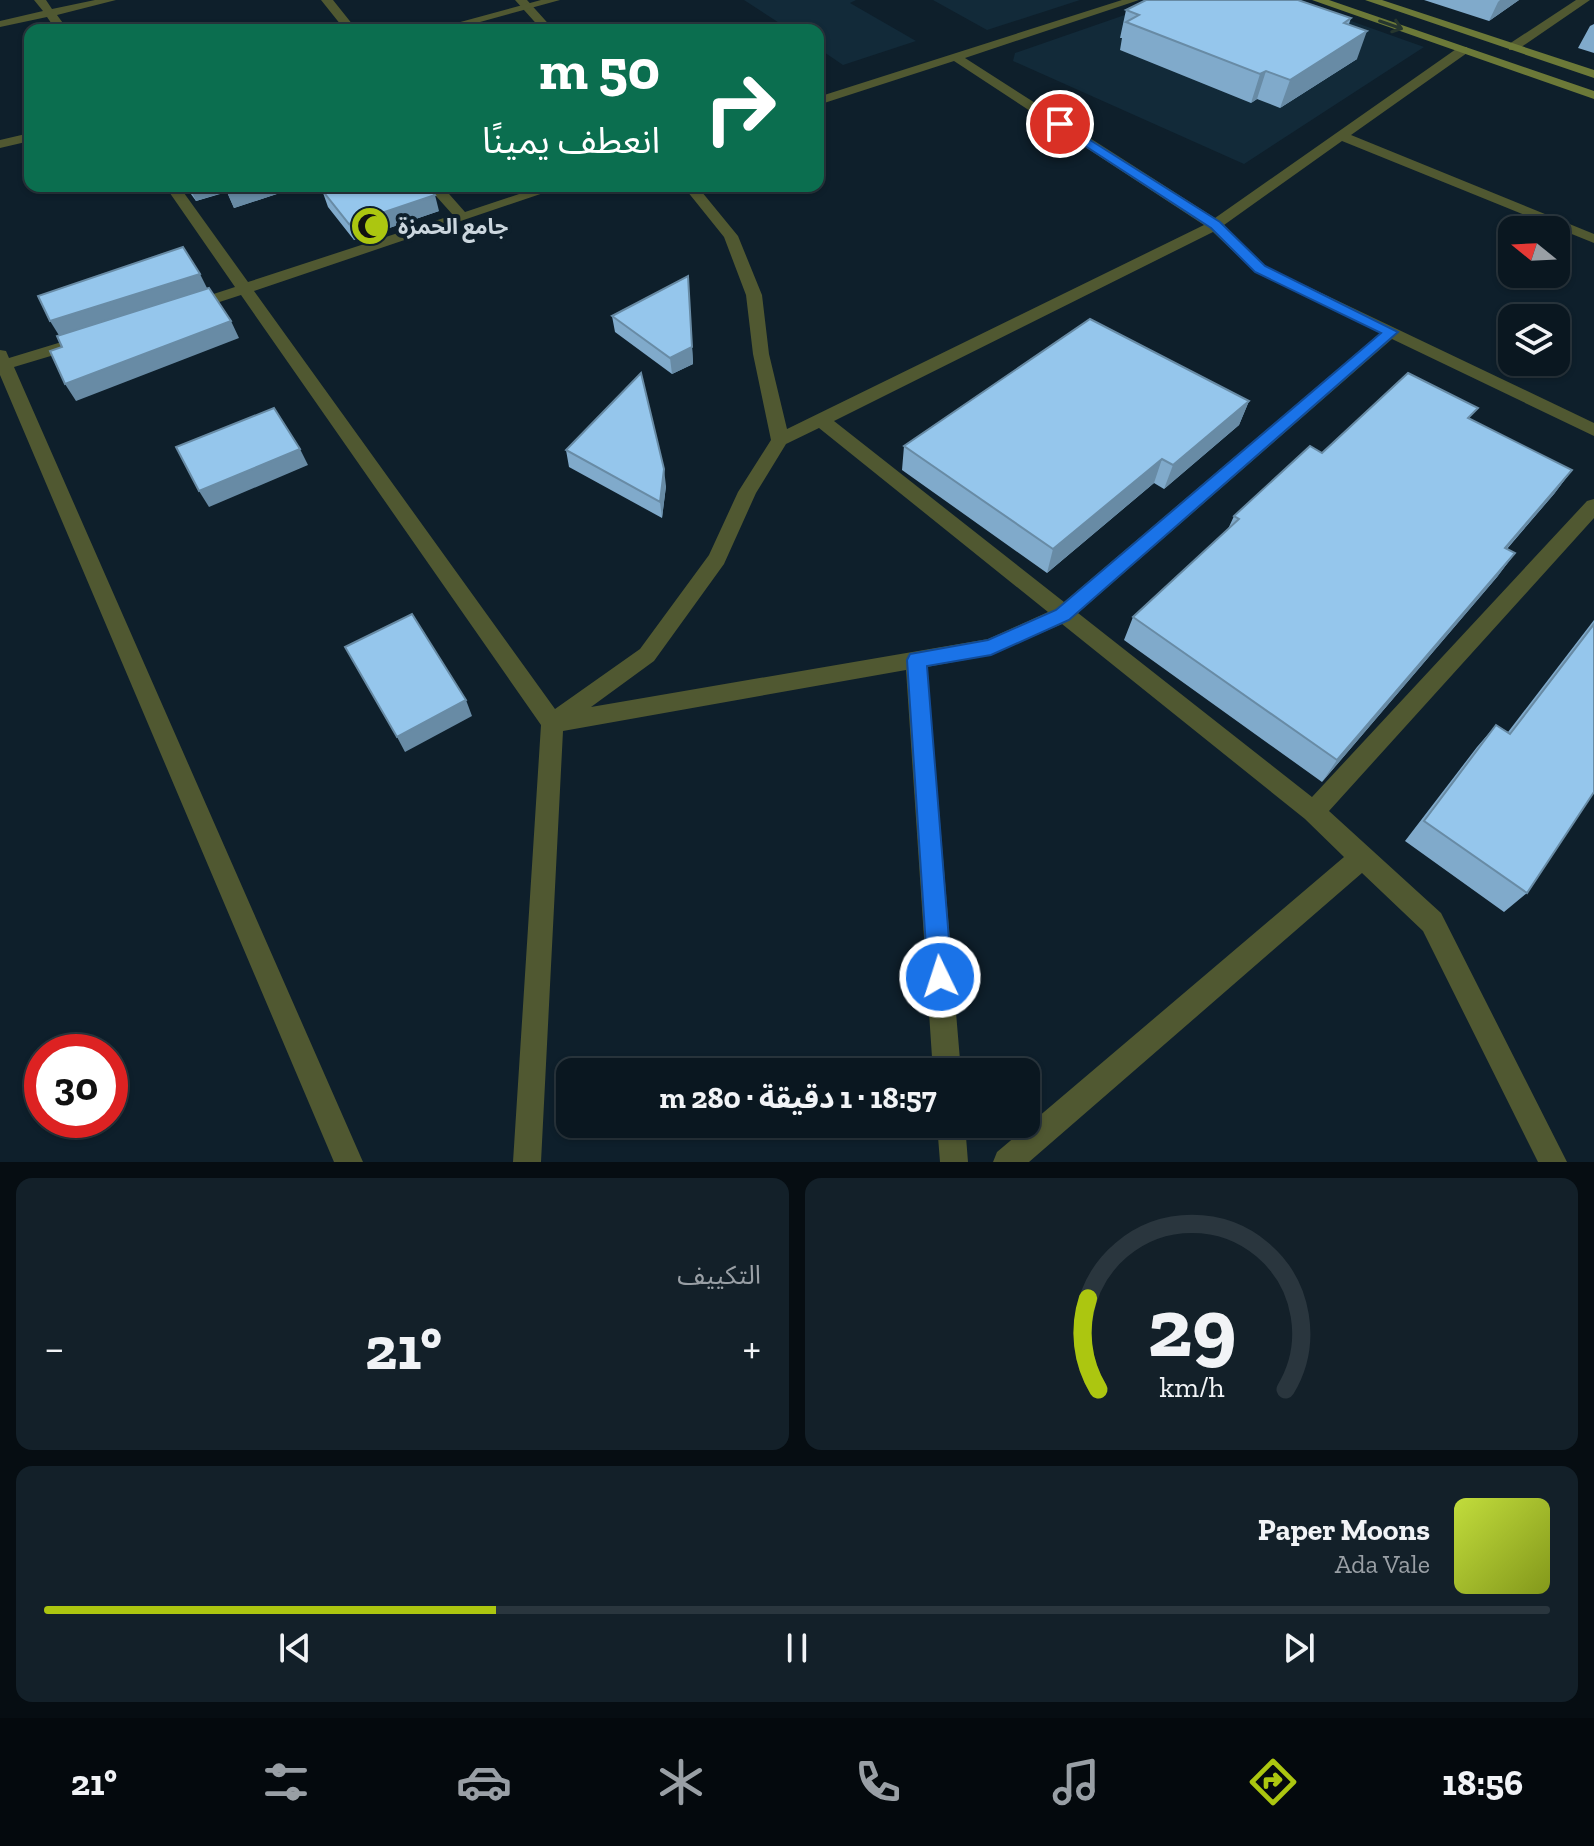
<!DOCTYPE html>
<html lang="ar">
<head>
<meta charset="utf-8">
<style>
	:root { --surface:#0a1720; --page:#132029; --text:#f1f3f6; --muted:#999fa5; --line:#2a363e; --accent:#acc610 }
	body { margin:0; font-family:"Zilla Slab","Noto Sans Arabic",serif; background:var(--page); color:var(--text); direction:rtl; height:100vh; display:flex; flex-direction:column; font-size:30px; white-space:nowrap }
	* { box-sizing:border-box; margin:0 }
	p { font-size:26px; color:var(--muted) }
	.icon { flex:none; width:44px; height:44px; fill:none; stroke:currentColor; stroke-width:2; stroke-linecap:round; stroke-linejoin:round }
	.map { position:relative; height:1162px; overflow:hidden; direction:ltr }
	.drawer { display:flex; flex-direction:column; gap:16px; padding:16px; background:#060d12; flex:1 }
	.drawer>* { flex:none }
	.hud { position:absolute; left:24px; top:24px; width:800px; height:168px; border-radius:16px; box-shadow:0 2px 6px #0004,0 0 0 2px var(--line); direction:rtl; background:#0b6e4f; color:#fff; overflow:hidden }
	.needle { width:52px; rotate:288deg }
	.tools { position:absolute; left:1498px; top:216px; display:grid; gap:16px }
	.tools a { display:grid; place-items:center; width:72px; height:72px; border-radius:16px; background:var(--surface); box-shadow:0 2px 6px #0004,0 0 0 2px var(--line); font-size:40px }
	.speed { position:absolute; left:24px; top:1034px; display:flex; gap:16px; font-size:40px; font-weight:700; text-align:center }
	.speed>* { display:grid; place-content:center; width:104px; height:104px; border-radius:50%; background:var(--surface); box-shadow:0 2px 6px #0004,0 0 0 2px var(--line); line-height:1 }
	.speed .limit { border:12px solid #d22; background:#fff; color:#111 }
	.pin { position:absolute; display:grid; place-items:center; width:68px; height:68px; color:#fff; margin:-34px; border:4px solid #fff; border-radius:50%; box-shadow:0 2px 8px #0007 }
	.me { position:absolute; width:88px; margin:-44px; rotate:356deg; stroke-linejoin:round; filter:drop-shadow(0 0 6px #0008) }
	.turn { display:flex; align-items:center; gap:28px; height:168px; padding:0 32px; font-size:36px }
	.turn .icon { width:104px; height:104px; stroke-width:2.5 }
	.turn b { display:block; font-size:56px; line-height:68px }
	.big { font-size:60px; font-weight:700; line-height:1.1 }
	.drawer .card { flex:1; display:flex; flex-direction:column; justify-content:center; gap:12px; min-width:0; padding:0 28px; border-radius:16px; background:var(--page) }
	.drawer .dial { align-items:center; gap:0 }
	.dial svg { height:208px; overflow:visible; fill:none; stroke:var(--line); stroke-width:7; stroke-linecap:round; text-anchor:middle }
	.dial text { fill:var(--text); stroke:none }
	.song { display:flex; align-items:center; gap:24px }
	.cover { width:96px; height:96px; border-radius:12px; background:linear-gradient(135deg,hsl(70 70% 55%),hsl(70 70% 35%)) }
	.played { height:8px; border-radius:4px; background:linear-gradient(90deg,var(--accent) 30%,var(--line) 30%) }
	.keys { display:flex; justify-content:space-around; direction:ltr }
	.heat { display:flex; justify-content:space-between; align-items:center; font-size:44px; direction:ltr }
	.drawer .tiles { flex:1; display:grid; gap:16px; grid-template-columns:1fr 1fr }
	.card:last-child { grid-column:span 2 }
	.trip { position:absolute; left:556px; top:1058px; width:484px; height:80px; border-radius:16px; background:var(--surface); box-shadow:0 2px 6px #0004,0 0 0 2px var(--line); font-weight:700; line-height:80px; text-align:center; direction:rtl }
	.tabs { display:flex; height:128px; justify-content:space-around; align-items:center; background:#04090d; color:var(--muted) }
	.tabs .icon { width:56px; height:56px }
	.tabs .on { color:var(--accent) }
	.tabs b { font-size:36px; color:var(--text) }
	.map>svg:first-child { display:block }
	.built { fill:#122a39 }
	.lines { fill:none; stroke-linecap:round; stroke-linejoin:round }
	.minor { fill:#505831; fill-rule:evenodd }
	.tertiary { fill:#505831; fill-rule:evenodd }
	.secondary { fill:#6c7938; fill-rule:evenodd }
	.wall { fill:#80aacb }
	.shaded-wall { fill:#688ba5 }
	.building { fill:#95c6ec; stroke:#688ba5; stroke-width:2 }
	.oneway { stroke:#26362e }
	.route { fill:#1a73e8; stroke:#114b97; stroke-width:2 }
	.labels { text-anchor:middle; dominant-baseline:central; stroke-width:8; stroke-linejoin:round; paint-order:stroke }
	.far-poi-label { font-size:22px; font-weight:bold; fill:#cbd6de; stroke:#0e1f2b; text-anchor:start }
</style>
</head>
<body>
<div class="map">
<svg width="1594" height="1162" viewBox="0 0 1594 1162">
	<rect width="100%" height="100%" fill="#0e1f2b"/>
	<!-- built -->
	<path class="built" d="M744,0h112l-6,3 66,38 -73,24 -25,-17v-18h-28z
		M933,0h147l-93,30z
		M1168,0h124l132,47 -180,117 -231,-103 2,-8z"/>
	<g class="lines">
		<!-- minor -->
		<path class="minor" d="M34,0h12l6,9 43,-9h21l-59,15 11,15h-12l-9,-13 -47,10v-6l43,-10z
			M321,0h12l24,30h-12z
			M515,0h12l27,30h-12z
			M1122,0h17l-174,58 250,160 244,-171h8v6l-116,82 243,99v9l-252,-102 -118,84 41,41 329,157v13l-202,-97 -314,274 234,184 275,-296 7,-2v19l-265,293 112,102 126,249h-29l-115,-231 -61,-58 -333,289h-36l4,-10 347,-295 -39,-38 -243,-195 -71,31 -64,12 34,405h-28l-27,-402 -343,61 -22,431h-28l28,-437 -300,-430 -43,14h-12v-6l49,-16 -70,-101h14l69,96 205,-67 -26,-29h15l23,26 78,-26h21l-310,105 301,418 85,-60 69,-94 29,-63 33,-52 -18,-86 -7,-59 -22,-58 -41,-51h14l41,50 24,59 7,59 18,75 417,-204 -250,-164 -136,44v-8zM1213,232l42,40 125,61 -316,269 -230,-181zM819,428l229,184 -60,27 -397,68 63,-46 70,-97 32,-71 30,-49z
			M1576,0h14l-73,50h-8v-6z
			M78,337l8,5 -2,4 -70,21 349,795h-29l-334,-787v-25l6,1 3,7z
			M937,1124h28l3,38h-28z"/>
		<!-- tertiary -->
		<path class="tertiary" d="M541,0h19l-109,30h-20z
			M30,133v8l-30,7v-8z"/>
		<!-- secondary -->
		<path class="secondary" d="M1312,0h17l265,91v8z
			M1365,0h17l212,70v8z"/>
	</g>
	<!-- wall -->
	<path class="wall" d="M1424,0h95l-30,21z
		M1126,10l225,8 -2,6 8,35 -77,49 -23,-9 -6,4 -131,-53 2,-12h-2z
		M1594,24v29l-16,-5 12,-22z
		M185,186h105l2,3 -58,19 -7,-16 -31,9z
		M322,190l117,21 -85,29 -26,-33z
		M688,276l5,88 -21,10 -57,-42 -3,-16z
		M1249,401l-10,24 -75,64 -10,-6 -107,90 -145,-103 2,-24z
		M1471,420l101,50 -18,24 -47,55 8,4 -18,24 -175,205 -198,-142 9,-23 95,-88 6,-13 88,-63z
		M566,450l100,36 -4,32 -93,-51z
		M1594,620v172l-67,101 -23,19 -99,-71 72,-94 19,-22 12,7z"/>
	<!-- shaded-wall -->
	<path class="shaded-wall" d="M1500,0h19l-30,21 9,-19z
		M1367,31l-10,28 -77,49 10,-28z
		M1266,71l-9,28 -6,4 9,-29z
		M189,186h37l2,5 -32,10z
		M245,186h45l2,3 -58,19 -7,-16z
		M435,195l4,16 -85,29 -5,-16z
		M200,274l8,16 -148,47 -10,-16z
		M688,276l5,88 -21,10 -2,-16z
		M231,321l8,17 -163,63 -11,-17z
		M1249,401l-10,24 -75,64 9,-24z
		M300,449l8,16 -99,42 -10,-16z
		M1162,459l-8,24 -107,90 6,-24z
		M664,469l2,17 -4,32 -2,-16z
		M1572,470l-18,24 -67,77 18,-23z
		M1515,553l-18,24 -175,205 15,-22z
		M466,700l6,16 -67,36 -8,-15z"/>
	<!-- building -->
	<path class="building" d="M1146,0h152l53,18 -7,5 23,8 -77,49 -24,-9 -6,3 -134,-52 13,-7 -13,-5z
		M225,186h20l-18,6z
		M336,186h90l9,9 -86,29 -27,-34z
		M183,247l17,27 -150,47 -12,-25z
		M688,276l4,71 -22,11 -58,-42z
		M209,288l22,33 -166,63 -15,-33 12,-4 -5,-11z
		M1090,319l159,82 -76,64 -11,-6 -109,90 -149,-103z
		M641,373l23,96 -4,33 -94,-52z
		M1408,373l70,35 -10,10 104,52 -67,78 10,5 -178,207 -204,-143 106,-98 -5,-3 76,-70 12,7z
		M274,408l26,41 -101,42 -23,-44z
		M412,614l54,86 -69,37 -52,-90z
		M1594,624v168l-67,101 -103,-72 72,-96 14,9z"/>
	<!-- one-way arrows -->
	<defs><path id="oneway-shaft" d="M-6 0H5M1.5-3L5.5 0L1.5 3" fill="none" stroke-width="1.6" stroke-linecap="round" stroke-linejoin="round" transform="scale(2)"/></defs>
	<use class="oneway" href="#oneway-shaft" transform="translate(1391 25) rotate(19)"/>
	<!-- route -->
	<path class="route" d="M1060,121l160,101 45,44 133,66 -329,288 -78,35 -64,11 25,311 -3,8 -9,4 -8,-4 -4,-8 -21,-317 3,-6 78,-14 68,-30 325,-277 -126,-61 -44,-44 -155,-101 -2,-3z"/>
	<!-- icons -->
	<defs>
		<g id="mosque-disc" transform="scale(2)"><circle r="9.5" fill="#acc610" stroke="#0e1f2b"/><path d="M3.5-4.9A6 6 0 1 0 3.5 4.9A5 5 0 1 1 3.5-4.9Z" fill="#111"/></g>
	</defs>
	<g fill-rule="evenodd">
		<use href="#mosque-disc" x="370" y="226"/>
	</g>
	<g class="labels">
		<!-- far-poi labels -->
		<g class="far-poi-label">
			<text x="398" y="226">جامع الحمزة</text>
		</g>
	</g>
</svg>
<div class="tools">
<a><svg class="needle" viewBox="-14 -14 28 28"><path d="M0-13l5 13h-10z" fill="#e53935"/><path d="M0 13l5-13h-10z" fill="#999fa5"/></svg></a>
<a><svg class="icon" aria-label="layers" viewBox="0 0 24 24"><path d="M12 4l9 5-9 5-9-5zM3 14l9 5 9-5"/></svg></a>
</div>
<div class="speed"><div class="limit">30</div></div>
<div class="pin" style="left:1060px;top:124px;background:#d93025"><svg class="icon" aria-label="arrive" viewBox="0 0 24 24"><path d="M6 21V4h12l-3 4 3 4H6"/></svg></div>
<svg class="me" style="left:940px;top:977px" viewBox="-20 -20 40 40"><circle r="17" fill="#1a73e8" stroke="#fff" stroke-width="3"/><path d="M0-11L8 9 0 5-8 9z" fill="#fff"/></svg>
<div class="trip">18:57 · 1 دقيقة · 280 m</div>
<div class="hud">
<div class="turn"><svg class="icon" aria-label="right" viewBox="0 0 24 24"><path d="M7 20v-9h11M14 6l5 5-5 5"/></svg><div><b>50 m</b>انعطف يمينًا</div></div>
</div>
</div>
<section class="drawer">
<div class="tiles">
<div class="card dial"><svg viewBox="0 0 100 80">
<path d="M14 69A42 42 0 1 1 86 69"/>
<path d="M14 69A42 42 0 0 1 10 34" stroke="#acc610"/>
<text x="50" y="56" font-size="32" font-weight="700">29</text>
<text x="50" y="72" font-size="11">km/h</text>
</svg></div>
<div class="card"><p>التكييف</p>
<div class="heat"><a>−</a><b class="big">21°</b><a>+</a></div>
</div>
<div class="card">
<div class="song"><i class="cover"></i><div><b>Paper Moons</b><p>Ada Vale</p></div></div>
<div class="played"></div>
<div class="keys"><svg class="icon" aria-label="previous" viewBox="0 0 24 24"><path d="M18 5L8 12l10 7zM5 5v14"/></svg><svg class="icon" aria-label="pause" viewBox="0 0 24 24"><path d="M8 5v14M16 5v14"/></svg><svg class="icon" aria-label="next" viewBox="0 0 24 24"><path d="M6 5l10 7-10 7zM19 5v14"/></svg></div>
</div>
</div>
</section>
<nav class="tabs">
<b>18:56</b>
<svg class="icon on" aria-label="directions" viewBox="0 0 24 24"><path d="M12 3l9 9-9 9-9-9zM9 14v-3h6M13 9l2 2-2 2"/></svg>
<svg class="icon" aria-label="music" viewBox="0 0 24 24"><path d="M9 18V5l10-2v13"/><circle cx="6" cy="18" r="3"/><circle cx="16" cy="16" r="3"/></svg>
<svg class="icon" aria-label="phone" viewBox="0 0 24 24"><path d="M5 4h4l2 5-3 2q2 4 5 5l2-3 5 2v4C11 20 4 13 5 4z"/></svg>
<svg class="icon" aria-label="climate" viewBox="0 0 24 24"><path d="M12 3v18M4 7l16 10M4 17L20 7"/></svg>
<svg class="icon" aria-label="car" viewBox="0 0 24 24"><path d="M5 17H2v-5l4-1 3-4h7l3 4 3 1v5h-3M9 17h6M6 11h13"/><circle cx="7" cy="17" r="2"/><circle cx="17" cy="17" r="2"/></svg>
<svg class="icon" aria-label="filters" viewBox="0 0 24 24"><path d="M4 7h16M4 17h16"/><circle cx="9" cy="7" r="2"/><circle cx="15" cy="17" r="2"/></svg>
<b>21°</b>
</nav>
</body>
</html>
